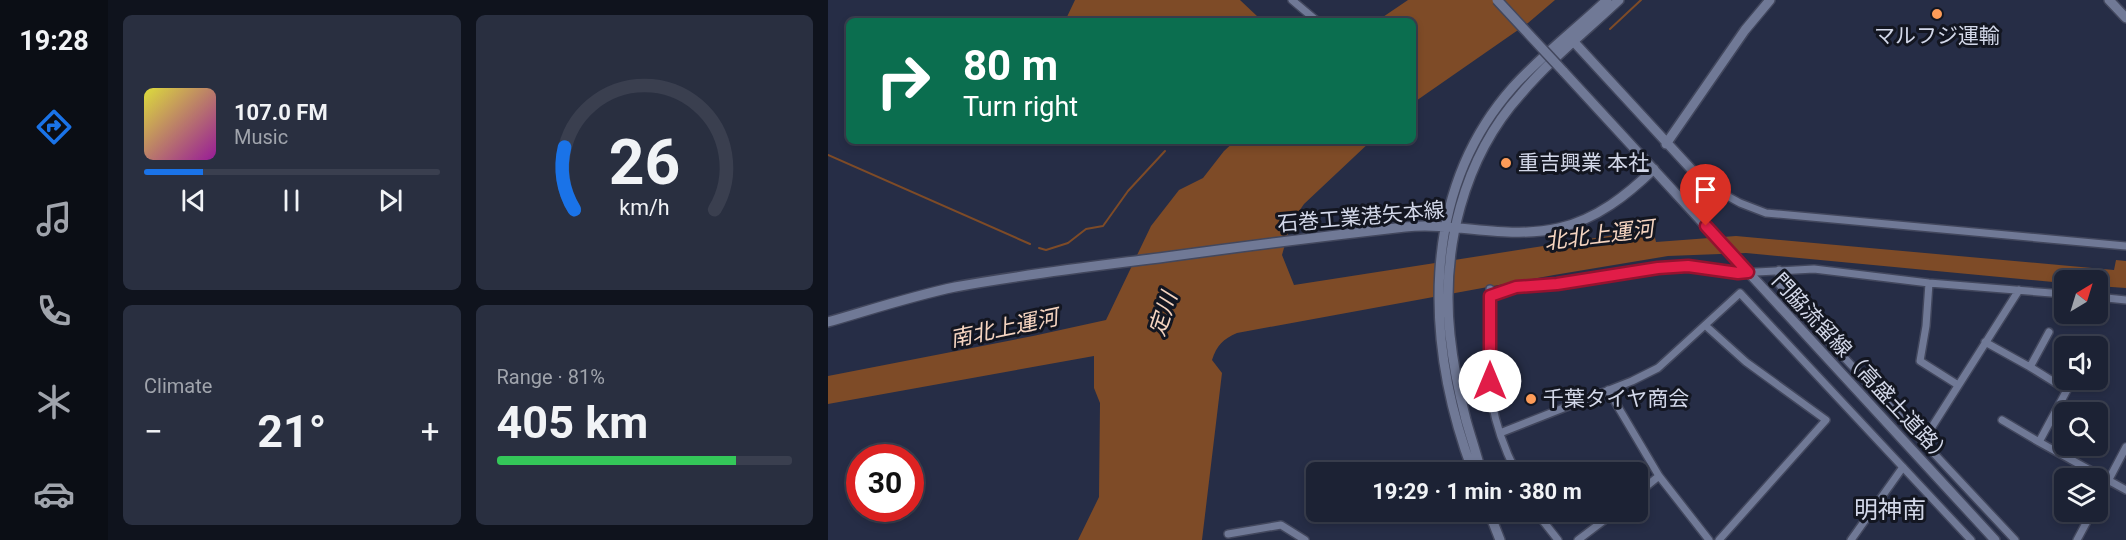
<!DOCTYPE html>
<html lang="en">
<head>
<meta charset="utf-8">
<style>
	:root { --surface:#1c2234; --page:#292f40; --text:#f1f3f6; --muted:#a0a4ac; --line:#3a3f4f; --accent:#1a73e8 }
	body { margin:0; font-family:Roboto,"Noto Sans JP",sans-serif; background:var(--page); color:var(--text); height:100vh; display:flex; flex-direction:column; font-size:22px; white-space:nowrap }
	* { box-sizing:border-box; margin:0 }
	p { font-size:20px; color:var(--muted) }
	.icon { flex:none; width:33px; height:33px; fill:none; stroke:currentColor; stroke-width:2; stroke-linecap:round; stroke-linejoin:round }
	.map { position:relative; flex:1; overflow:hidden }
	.side { display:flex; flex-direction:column; gap:15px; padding:15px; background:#0f131d; width:720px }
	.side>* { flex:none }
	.top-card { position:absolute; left:18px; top:18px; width:570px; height:126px; border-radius:9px; box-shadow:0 3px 9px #0003,0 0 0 2px var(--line); background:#0b6e4f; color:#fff; overflow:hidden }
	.needle { width:39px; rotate:38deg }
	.fabs { position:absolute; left:1226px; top:270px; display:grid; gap:12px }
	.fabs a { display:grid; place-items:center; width:54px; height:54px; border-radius:9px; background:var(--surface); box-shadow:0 3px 9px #0003,0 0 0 2px var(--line); font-size:30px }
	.speed { position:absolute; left:18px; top:444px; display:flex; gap:12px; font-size:30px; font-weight:700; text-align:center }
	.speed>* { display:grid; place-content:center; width:78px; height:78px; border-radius:50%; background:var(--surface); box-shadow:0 3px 9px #0003,0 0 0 2px var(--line); line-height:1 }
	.speed .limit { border:9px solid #d22; background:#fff; color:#111 }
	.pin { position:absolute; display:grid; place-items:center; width:51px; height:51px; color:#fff; margin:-62px -26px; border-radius:50% 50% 50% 0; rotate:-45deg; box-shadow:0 0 6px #0007 }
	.pin .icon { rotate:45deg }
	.me { position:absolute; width:66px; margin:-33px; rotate:0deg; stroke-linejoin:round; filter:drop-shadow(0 0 4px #0008) }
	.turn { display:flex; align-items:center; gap:21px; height:126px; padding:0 18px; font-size:27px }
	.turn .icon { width:78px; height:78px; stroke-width:2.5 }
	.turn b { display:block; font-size:42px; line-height:51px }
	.big { font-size:45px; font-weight:700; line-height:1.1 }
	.side .widget { flex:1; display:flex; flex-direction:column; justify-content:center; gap:9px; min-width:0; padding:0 21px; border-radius:9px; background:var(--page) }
	.side .dial { align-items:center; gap:0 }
	.dial svg { height:156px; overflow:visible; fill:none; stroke:var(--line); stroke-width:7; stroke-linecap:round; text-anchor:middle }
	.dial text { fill:var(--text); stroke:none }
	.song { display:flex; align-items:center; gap:18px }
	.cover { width:72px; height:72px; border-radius:9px; background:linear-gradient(135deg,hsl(60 70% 55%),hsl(300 70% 35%)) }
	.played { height:6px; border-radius:3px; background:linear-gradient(90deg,var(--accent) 20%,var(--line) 20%) }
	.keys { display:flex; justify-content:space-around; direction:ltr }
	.heat { display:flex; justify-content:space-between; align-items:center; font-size:33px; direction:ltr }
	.charge { height:9px; border-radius:4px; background:linear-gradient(90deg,#34c759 81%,var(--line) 0) }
	.side .tiles { flex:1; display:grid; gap:15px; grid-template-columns:repeat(2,1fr) }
	.trip { position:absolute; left:478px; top:462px; width:342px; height:60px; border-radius:9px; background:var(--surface); box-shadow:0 3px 9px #0003,0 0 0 2px var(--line); font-weight:700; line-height:60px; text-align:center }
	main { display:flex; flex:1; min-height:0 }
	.menu { display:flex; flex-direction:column; width:108px; justify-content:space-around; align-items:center; background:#0b0e15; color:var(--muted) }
	.menu .icon { width:42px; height:42px }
	.menu .active { color:var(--accent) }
	.menu b { font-size:27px; color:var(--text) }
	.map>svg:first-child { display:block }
	.water { fill:#7e4b27 }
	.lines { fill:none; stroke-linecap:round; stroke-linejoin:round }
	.stream { stroke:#7e4b27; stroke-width:2 }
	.street-casing { stroke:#42475d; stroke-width:10 }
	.secondary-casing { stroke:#42475d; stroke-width:12 }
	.street { stroke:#707996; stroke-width:7 }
	.secondary { stroke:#707996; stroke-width:9 }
	.secondary-bridge-casing { stroke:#42475d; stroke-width:12; stroke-linecap:butt }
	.secondary-bridge { stroke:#707996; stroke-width:9 }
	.route-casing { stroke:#92132f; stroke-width:15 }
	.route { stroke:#e11d48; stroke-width:10 }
	.poi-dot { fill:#fe9c58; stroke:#131621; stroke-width:2 }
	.labels { text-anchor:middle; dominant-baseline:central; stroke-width:6; stroke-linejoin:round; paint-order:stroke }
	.poi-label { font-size:21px; fill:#d3d8e9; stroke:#131621; text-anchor:start }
	.street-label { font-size:21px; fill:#d3d8e9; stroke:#131621 }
	.water-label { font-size:22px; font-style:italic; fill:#f5d4c0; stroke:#131621 }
	.quarter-label { font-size:24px; fill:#d3d8e9; stroke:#131621 }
</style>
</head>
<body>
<main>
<nav class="menu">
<b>19:28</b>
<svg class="icon active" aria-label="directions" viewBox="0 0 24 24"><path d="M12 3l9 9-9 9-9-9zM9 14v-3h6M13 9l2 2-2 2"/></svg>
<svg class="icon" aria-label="music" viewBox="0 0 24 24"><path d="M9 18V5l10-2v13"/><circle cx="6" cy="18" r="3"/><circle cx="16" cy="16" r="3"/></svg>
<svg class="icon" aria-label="phone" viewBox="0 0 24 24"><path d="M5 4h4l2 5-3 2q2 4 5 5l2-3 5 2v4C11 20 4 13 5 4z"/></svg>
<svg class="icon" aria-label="climate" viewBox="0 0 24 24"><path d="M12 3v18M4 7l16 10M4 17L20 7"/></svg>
<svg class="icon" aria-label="car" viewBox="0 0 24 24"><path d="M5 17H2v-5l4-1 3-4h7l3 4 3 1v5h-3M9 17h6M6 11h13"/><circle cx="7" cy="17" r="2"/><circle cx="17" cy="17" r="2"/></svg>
</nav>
<section class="side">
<div class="tiles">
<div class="widget">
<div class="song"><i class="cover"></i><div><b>107.0 FM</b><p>Music</p></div></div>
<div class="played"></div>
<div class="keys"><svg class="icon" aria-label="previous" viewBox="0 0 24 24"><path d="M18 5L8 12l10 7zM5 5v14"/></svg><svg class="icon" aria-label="pause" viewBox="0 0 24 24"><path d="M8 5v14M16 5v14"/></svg><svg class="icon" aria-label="next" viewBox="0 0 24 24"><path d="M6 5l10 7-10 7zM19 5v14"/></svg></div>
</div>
<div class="widget dial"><svg viewBox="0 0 100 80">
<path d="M14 69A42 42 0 1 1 86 69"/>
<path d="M14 69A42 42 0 0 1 9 37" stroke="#1a73e8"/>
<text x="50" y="56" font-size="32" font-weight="700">26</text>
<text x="50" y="72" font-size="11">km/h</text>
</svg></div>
<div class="widget"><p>Climate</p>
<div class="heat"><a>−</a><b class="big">21°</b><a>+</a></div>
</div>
<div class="widget"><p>Range · 81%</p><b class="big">405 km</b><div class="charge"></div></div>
</div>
</section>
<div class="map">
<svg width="1298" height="540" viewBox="0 0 1298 540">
	<rect width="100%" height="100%" fill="#262d46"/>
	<!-- water -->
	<path class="water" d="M247,0h165l18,17 -1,4h-192z
		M580,0h147l-27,23 -115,80v-82h-36z
		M407,141h136l-67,63 -13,19 -9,32 12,30 359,-56 3,13 80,-6 378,34 2,-10 10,1v27l-29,-2v-6h-33v3l-318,-30 -78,3 -114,19 -317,58c-14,6 -20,12 -25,27l10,13 -20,167h-124l21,-43 1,-94 -6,-15v-32l-266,48v-28l205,-40 73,-16 45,-94 28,-36 24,-12 21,-27z"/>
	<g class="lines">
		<!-- stream -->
		<path class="stream" d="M782,29l31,-29
			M0,155l202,89
			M211,248l7,2 22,-7 18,-14 17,-3 25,-35 37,-40"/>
		<!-- street casing -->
		<g class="street-casing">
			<path id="street" d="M464,0l25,21
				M876,183l36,20 26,10 360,33
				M951,270v14l16,21 220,235
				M1101,283l-3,43 -6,35 38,24
				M662,289c-1,34 -4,79 2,113 4,24 13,48 24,70
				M662,296l26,-9 41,-3 101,-16 30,-2 50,7 76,-4 115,14 135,11
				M1269,297l29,3
				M878,326l40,36 80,58 -107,120
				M1157,342l45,25 19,-35
				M780,390l51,86 50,64
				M1174,420l37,22 28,-52 -37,-23
				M672,433l132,-52 26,-13 82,-75 231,247
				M1095,441l96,-151
				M1211,442l87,48
				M810,493l21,-17
				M1269,502l29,-55
				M708,512l22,28
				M400,534l53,-9 24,15
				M750,540l37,-28
				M1023,540l52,-73
				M1249,540l15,-28"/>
		</g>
		<!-- secondary casing -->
		<g class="secondary-casing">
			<path id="secondary" d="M1281,0l17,18
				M746,42l130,141
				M735,71l432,469
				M838,144l79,-114 25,-30
				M0,322c42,-12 84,-26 127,-35 70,-13 141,-21 211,-30 80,-11 160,-21 239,-30 52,-5 103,13 154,1 38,-9 68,-33 95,-59
				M645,472c-47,-125 -55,-278 40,-385 28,-31 63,-58 94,-87
				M653,472c-4,-17 -10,-34 -15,-52 -7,-27 -13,-56 -16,-85 -9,-85 13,-177 71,-241 29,-34 65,-63 98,-94
				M661,512l11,28"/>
		</g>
		<!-- street -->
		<use href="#street" class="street"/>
		<!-- secondary -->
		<use href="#secondary" class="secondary"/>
		<!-- secondary-bridge casing -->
		<g class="secondary-bridge-casing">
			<path id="secondary-bridge" d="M669,0l66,71"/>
		</g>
		<!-- secondary-bridge -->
		<use href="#secondary-bridge" class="secondary-bridge"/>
	</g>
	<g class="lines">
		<!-- route casing -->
		<g class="route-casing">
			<path id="route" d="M662,381v-85l26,-9 41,-3 101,-16 30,-2 50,7 10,-1 -42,-46"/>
		</g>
		<!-- route -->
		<use href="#route" class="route"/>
	</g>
	<!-- markers -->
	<g class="poi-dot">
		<circle cx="1109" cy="14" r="6"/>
		<circle cx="678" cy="163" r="6"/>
		<circle cx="703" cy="399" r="6"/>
	</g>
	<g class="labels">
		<!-- poi labels -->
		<g class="poi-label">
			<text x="1109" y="36" text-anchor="middle">マルフジ運輸</text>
			<text x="690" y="163">重吉興業 本社</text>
			<text x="715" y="399">千葉タイヤ商会</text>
		</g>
		<!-- street labels -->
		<g class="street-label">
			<text transform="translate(533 217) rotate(-5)">石巻工業港矢本線</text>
			<text transform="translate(1034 369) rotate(47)">門脇流留線（高盛土道路）</text>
		</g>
		<!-- water labels -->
		<g class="water-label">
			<text transform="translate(771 235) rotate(-7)">北北上運河</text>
			<text transform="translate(335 314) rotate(-72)">定川</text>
			<text transform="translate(176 328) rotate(-12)">南北上運河</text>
		</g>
		<!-- quarter labels -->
		<g class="quarter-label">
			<text x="1062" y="510">明神南</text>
		</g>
	</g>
</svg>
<div class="fabs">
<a><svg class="needle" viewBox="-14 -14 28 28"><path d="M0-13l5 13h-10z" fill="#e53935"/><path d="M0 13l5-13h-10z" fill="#a0a4ac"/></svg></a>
<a><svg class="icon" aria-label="sound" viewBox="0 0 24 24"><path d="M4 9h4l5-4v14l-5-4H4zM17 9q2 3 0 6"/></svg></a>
<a><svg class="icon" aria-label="search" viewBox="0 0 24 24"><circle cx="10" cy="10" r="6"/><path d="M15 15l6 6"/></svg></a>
<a><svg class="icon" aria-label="layers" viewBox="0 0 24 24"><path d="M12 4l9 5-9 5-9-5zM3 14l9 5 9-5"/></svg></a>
</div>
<div class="speed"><div class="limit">30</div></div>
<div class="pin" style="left:878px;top:226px;background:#d93025"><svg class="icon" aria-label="arrive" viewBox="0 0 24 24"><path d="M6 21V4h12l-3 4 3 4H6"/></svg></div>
<svg class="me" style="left:662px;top:381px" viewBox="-20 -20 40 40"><circle r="19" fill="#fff"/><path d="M0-13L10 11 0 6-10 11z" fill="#e11d48"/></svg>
<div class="trip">19:29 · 1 min · 380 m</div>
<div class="top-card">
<div class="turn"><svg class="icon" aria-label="right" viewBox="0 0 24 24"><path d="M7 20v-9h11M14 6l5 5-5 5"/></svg><div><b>80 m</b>Turn right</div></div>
</div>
</div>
</main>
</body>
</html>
